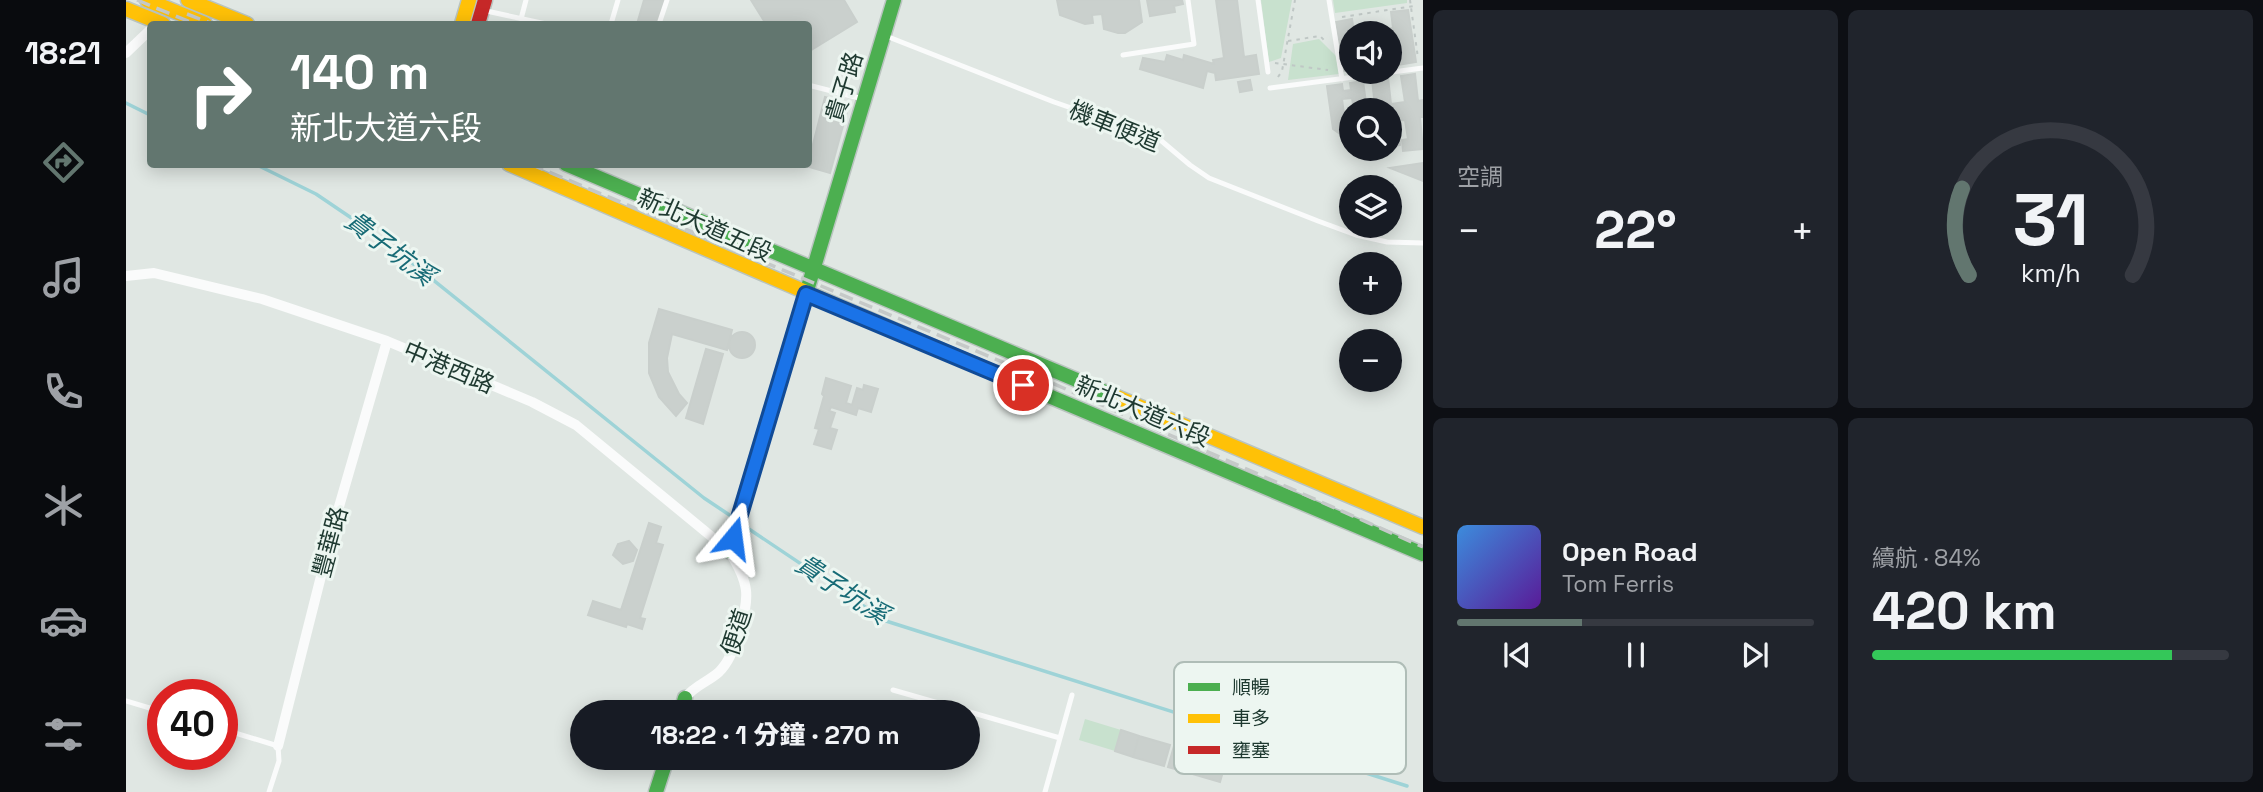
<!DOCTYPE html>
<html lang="zh-TW">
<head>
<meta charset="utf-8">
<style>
	:root { --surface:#171b24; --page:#20242c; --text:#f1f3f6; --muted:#9ea1a6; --line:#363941; --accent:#62766f }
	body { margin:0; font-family:"Space Grotesk","Noto Sans TC",sans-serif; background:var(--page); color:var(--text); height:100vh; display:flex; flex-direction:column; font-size:26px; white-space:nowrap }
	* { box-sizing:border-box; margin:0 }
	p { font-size:23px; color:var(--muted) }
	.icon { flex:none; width:38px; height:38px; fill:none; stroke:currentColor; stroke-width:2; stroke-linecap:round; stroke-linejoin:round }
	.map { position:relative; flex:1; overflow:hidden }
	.side { display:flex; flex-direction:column; gap:10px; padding:10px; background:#0d0f14; width:840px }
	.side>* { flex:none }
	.hud { position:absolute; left:21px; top:21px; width:665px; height:147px; border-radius:7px; box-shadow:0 4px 18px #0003; background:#62766f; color:#fff; overflow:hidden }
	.controls { position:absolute; left:1213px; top:21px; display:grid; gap:14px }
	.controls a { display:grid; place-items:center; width:63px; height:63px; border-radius:50%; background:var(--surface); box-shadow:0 4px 18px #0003; font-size:35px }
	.speed { position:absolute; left:21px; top:679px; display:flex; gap:14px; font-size:35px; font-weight:700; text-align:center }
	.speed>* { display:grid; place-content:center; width:91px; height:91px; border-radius:50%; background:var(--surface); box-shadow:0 4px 18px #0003; line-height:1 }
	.speed .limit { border:10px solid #d22; background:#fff; color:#111 }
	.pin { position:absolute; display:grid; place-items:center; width:60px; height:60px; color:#fff; margin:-30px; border:4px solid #fff; border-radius:50%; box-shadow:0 2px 7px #0007 }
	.me { position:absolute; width:77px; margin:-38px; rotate:16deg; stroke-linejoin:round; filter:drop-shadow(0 0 5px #0008) }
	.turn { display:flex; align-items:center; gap:24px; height:147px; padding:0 28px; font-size:32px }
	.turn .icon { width:91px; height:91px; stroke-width:2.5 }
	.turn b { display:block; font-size:49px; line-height:60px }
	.big { font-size:52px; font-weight:800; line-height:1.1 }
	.side .tile { flex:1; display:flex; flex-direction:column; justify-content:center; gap:10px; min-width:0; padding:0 24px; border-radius:10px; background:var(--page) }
	.side .dial { align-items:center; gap:0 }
	.dial svg { height:182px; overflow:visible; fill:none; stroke:var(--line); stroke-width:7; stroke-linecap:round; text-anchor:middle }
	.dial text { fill:var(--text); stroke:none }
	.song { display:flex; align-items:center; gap:21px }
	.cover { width:84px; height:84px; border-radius:10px; background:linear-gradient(135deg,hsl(210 70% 55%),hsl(270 70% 35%)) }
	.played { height:7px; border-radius:4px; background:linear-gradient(90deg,var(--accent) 35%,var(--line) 35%) }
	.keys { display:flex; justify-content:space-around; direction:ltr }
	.heat { display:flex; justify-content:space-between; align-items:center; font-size:38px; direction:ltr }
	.charge { height:10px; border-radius:5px; background:linear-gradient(90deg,#34c759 84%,var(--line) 0) }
	.side .tiles { flex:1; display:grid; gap:10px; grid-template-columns:repeat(2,1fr) }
	.trip { position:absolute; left:444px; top:700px; width:410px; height:70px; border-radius:35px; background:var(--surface); box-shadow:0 4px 18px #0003; font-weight:800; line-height:70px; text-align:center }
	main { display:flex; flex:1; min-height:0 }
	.menu { display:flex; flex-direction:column; width:126px; justify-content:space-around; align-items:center; background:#090b0e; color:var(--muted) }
	.menu .icon { width:49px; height:49px }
	.menu .selected { color:var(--accent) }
	.menu b { font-size:32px; color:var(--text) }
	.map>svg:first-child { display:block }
	.green { fill:#c8e1ce }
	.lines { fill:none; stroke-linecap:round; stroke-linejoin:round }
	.stream { stroke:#9ed3d7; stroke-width:3.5 }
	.building { fill:#cad0cd; stroke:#c9cfcc; stroke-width:2 }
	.fast-casing { stroke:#b9c4bf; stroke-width:17 }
	.slow-casing { stroke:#b9c4bf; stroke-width:17 }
	.jam-casing { stroke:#b9c4bf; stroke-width:17 }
	.path { stroke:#bfc7c5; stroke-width:2; stroke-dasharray:3.5 5; stroke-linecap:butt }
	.lane { stroke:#fafbfb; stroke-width:5 }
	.street { stroke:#fafbfb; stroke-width:10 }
	.fast { stroke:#4caf50; stroke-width:14 }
	.slow { stroke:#ffc107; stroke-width:14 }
	.jam { stroke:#c62828; stroke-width:14 }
	.rail { stroke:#c5c9c8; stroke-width:3.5; stroke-dasharray:14 7; stroke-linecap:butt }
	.route-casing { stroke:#114b97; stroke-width:18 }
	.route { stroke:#1a73e8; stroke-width:12 }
	.labels { text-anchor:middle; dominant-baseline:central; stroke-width:6; stroke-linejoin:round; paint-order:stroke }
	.street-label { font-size:24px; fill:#1e3930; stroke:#edf6f1 }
	.water-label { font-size:26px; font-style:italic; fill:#176b76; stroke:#edf6f1 }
	.key { fill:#edf6f1; stroke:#afbdb7; stroke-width:2 }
	.key-label { font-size:19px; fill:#1e3930 }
</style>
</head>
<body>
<main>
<nav class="menu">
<b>18:21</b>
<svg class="icon selected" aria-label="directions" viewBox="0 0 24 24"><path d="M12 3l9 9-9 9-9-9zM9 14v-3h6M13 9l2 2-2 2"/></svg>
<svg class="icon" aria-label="music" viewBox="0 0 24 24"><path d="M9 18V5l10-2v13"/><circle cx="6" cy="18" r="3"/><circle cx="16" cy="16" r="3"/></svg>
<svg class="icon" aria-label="phone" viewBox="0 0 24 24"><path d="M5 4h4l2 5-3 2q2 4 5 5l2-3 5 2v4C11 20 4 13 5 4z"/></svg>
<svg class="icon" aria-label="climate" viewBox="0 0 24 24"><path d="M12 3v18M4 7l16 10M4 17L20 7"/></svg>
<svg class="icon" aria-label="car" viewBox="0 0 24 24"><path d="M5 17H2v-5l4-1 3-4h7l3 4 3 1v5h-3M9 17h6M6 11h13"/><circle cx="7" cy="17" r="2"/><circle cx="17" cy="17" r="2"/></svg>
<svg class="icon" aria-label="filters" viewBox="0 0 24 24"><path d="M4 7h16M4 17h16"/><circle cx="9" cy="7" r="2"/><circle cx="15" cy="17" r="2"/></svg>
</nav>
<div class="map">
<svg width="1297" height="792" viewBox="0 0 1297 792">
	<rect width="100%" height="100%" fill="#e0e7e3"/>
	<!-- green -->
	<path class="green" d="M1135,0h31l-11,58 -12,4z
		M1207,0h74v3l-72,10z
		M1193,39l17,17 3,18 -51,6 5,-36z
		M959,719l36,11 -6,21 -36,-11z"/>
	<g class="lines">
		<!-- stream -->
		<path class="stream" d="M0,103l24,12
			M129,164l61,30 65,44 323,260 30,20
			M614,523l146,98 521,165"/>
	</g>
	<!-- building -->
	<path class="building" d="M518,0h21l-8,24h-20z
		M625,0h93l13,22 -49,30v-28h-42z
		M931,0h82l3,22 -17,11h-7l-14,-4 -2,-15 -10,1 1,8 -8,1 -25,-9z
		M1021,0h35l1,4 -9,2 1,6 -25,4z
		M1090,0h21l7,57 12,-2 3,19 -43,6 -1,-7 -8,-2 -4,17 -63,-19 3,-11 22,4 2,-7 16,5 1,-5 30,9 -1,-4 11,-2z
		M1282,10l8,52 -19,3 -2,-16 -5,1v-17h-32l35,-5 -2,-16z
		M1226,19l2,14h-3v37l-7,1 -8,-49z
		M1289,74l3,27 5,-1v17h-3l3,32 -20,2 -1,-11 6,-1 -3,-19 -12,1 2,15 4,-1 1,10 -10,2v-37h-23v-2l8,-1 -3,-28 16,-2 3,27 14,-2 -4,-26z
		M1124,80l2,10 -12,2 -2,-10z
		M1237,81l4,29h-13l-2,-12 -10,1 3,23h6v6h-5l1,11 -14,-10 -6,-43 15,-2 1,7 8,-1 -1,-7z
		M699,97l24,7 -19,69 -24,-7 2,-2z
		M1297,163v18l-33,-13z
		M533,309l73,21 -5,20 -55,-16 -5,24 1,14 11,22 8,9 -11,13 -17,-19 -10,-24v-30z
		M603 345a13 13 0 1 1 26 0a13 13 0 1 1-26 0Z
		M580,349l17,5 -20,70 -17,-6z
		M700,378l25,8 -5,17 6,2 5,-17 6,2 1,-5 14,4 -7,23 -13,-4 -2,7 -25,-8 -2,4 6,2 -5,15 7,2 -6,19 -17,-5 5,-15 -4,-1 9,-32 -2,-2z
		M523,523l12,4 -5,16 7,2 -23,73 5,1 -3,10 -15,-5 -1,3 -38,-12 5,-14 28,9z
		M503,541l8,9 -4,11 -10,3 -10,-9 5,-11z
		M995,730l18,6 -6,21 -18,-6z
		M1013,736l31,9 -6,21 -31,-9z
		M1048,746l34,10 -5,21 -35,-10z
		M1082,756l18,5 -6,21 -17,-5z"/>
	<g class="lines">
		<!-- fast casing -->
		<g class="fast-casing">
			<path id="fast" d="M440,164l551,233
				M847,364l450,190
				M603,551l165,-551
				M555,712l4,-14
				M530,792l11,-34"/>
		</g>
		<!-- slow casing -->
		<g class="slow-casing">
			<path id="slow" d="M21,0l58,24
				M62,0l59,24
				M0,9l37,15
				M336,24l7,-24
				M383,164l464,200
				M991,397l306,130"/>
		</g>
		<!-- jam casing -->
		<g class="jam-casing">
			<path id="jam" d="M352,24l7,-24"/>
		</g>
		<!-- path -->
		<path class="path" d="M1284,0l8,58
			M1216,17l72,-11
			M1162,41l32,-5 7,7
			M1149,63l53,7
			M1152,77l4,-6 13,-71"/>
		<!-- lane -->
		<path class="lane" d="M1132,0l10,72
			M1203,0l13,79
			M356,10l64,14
			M395,19l5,-19
			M485,24l7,-24
			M533,24l8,-24
			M760,36l168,66 104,36 32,27 19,13 109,43 38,14 31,7 36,1
			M997,55l71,-11 -6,-44
			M682,85l55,14
			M1144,88l153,-20
			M767,690l167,48
			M0,701l37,11
			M96,729l56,17 1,15 -10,31
			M919,792l27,-97"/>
		<!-- street -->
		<path class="street" d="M0,53l24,-23
			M0,276l28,-3 108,26 125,42 145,61 44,23 153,126c21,33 21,45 10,82 -5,14 -9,28 -20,39 -11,10 -24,13 -34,26
			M152,746l58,-229 51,-176"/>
		<!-- fast -->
		<use href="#fast" class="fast"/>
		<!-- slow -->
		<use href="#slow" class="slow"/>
		<!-- jam -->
		<use href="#jam" class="jam"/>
		<!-- rail -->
		<path class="rail" d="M11,0l58,24
			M61,14l26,10
			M404,164l513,215 380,168"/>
	</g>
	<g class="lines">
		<!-- route casing -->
		<g class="route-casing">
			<path id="route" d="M607,538l73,-244 217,91"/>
		</g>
		<!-- route -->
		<use href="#route" class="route"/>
	</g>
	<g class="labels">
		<!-- street labels -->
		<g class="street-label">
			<text transform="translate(718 87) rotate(-73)">貴子路</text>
			<text transform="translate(989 126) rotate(22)">機車便道</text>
			<text transform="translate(579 225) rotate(24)">新北大道五段</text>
			<text transform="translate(323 367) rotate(23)">中港西路</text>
			<text transform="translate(1017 411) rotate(23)">新北大道六段</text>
			<text transform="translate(204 542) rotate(-75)">豐華路</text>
			<text transform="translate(610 632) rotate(-72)">便道</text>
		</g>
		<!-- water labels -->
		<g class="water-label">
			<text transform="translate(264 248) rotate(37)">貴子坑溪</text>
			<text transform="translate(716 589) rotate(33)">貴子坑溪</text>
		</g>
	</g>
	<!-- legend -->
	<rect x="1048" y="662" width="232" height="112" rx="10" class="key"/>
	<rect x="1062" y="683" width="32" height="8" fill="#4caf50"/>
	<rect x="1062" y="714" width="32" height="9" fill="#ffc107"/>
	<rect x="1062" y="746" width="32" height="8" fill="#c62828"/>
	<g class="key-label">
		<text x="1106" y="694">順暢</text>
		<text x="1106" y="725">車多</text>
		<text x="1106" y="757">壅塞</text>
	</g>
</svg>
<div class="controls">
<a><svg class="icon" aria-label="sound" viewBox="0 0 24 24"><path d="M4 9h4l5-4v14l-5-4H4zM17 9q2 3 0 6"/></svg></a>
<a><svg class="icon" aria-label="search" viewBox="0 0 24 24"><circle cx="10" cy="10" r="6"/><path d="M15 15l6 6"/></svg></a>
<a><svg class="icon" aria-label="layers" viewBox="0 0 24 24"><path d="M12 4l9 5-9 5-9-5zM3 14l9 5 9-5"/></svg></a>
<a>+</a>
<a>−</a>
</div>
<div class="speed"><div class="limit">40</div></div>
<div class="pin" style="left:897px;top:385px;background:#d93025"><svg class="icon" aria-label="arrive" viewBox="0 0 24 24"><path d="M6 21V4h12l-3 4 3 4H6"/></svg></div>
<svg class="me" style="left:607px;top:538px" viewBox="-20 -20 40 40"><path d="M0-17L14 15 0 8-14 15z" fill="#1a73e8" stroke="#fff" stroke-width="4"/></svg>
<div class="trip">18:22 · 1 分鐘 · 270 m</div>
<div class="hud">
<div class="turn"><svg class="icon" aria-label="right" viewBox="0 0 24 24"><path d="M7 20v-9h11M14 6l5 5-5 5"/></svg><div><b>140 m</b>新北大道六段</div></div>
</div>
</div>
<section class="side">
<div class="tiles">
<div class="tile"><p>空調</p>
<div class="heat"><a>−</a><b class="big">22°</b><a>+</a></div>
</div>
<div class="tile dial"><svg viewBox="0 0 100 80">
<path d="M14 69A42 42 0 1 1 86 69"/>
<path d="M14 69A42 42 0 0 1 11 31" stroke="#62766f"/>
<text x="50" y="56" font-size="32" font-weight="700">31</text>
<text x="50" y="72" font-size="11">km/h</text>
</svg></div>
<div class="tile">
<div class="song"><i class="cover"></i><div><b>Open Road</b><p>Tom Ferris</p></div></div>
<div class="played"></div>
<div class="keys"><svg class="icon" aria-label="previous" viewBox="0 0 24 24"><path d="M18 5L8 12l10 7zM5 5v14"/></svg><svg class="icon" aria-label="pause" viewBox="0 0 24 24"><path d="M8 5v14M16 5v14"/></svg><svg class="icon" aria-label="next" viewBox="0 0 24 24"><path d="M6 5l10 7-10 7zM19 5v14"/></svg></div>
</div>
<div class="tile"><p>續航 · 84%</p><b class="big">420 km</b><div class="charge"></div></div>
</div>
</section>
</main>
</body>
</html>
